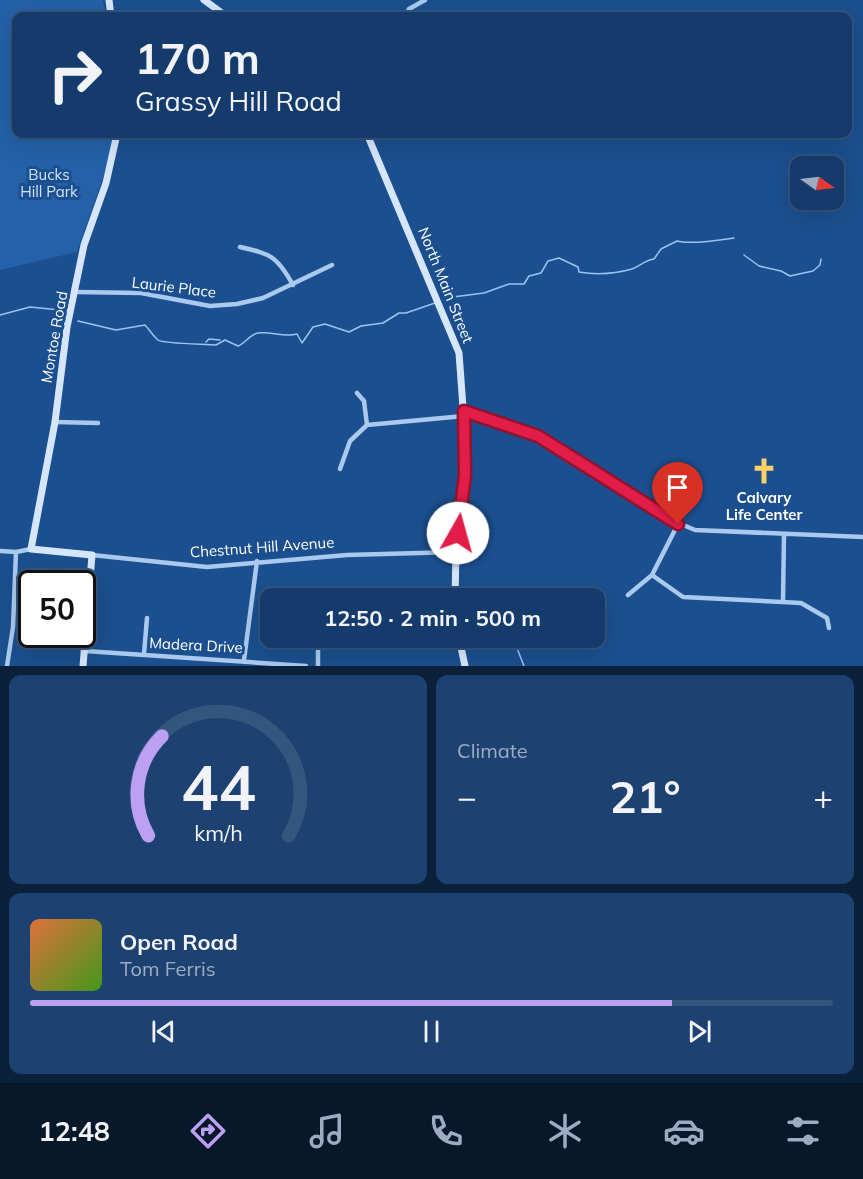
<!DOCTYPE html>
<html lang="en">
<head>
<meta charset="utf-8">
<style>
	:root { --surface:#143b6b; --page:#1d4271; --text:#f1f3f6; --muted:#9dadc1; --line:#33557e; --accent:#bca0f2 }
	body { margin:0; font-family:Mulish,sans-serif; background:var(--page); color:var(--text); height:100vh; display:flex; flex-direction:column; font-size:22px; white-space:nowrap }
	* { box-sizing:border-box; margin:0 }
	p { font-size:20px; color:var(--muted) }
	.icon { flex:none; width:33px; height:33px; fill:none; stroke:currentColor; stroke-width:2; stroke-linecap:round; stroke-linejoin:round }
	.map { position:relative; height:666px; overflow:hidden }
	.panel { display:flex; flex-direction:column; gap:9px; padding:9px; background:#0b203b; flex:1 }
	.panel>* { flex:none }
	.top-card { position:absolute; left:12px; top:12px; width:840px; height:126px; border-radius:12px; box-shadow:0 6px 24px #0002,0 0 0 2px var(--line); background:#143b6b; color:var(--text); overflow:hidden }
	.needle { width:39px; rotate:104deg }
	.fabs { position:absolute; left:790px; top:156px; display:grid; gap:12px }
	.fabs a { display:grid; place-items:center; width:54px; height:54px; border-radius:12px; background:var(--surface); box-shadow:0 6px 24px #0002,0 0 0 2px var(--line); font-size:30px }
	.speed { position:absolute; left:18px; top:570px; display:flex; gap:12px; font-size:30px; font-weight:700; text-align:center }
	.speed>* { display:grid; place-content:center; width:78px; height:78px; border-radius:50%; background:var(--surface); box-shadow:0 6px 24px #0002,0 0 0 2px var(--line); line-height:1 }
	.speed .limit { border:3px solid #111; border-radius:9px; background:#fff; color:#111 }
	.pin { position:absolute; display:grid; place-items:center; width:51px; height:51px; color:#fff; margin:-62px -26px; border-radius:50% 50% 50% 0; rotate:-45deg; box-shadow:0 0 6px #0007 }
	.pin .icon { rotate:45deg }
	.me { position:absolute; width:66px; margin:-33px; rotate:7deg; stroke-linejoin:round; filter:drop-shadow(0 0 4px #0008) }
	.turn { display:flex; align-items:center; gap:21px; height:126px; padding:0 24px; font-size:27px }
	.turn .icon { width:78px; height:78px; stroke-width:2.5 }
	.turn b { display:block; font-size:42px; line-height:51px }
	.big { font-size:45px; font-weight:700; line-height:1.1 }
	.panel .tile { flex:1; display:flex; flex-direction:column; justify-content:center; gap:9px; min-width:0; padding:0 21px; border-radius:12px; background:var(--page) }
	.panel .dial { align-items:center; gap:0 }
	.dial svg { height:156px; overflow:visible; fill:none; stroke:var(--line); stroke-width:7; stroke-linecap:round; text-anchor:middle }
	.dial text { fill:var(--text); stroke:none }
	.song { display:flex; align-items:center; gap:18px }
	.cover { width:72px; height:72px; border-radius:9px; background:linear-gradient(135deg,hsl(20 70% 55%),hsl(100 70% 35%)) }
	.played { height:6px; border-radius:3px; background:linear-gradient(90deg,var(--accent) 80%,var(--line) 80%) }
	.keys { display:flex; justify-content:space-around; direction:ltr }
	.heat { display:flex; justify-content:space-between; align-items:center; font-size:33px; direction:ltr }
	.panel .tiles { flex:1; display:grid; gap:9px; grid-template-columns:1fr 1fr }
	.tile:last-child { grid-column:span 2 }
	.trip { position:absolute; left:260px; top:588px; width:345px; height:60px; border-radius:12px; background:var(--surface); box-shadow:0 6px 24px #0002,0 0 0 2px var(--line); font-weight:700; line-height:60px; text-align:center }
	.dock { display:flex; height:96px; justify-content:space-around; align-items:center; background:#08182b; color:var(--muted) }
	.dock .icon { width:42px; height:42px }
	.dock .active { color:var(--accent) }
	.dock b { font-size:27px; color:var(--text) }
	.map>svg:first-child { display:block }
	.green { fill:#2461a8 }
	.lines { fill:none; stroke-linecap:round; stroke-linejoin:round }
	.stream { stroke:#9cc4f0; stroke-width:1.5 }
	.street { stroke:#a9c9ee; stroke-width:4.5 }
	.secondary { stroke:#d6e6fa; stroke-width:7 }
	.route-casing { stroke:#92132f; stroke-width:15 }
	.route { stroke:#e11d48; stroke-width:10 }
	.labels { text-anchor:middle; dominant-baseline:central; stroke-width:6; stroke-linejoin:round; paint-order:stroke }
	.park-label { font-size:15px; fill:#cfe3fa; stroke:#1b4f8f }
	.street-label { font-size:15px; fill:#fff; stroke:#1b4f8f }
	.poi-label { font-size:15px; font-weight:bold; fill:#fff; stroke:#1b4f8f }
</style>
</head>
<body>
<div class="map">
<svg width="863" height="666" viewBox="0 0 863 666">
	<rect width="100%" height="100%" fill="#1b4f8f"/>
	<!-- green -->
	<path class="green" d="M0,0h103l3,16h-90v118h98l-1,14 -36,104 -77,18z"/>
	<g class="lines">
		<!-- stream -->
		<path class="stream" d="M744,255l15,11 22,5 9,5 23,-5 7,-6 1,-6
			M445,298l39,-5 25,-9h15l5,-8 12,-3 7,-12 11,-3 19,9 1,5c18,3 35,2 53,-3 8,-3 13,-9 22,-10l7,-10 16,-8c14,4 43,-1 57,-3
			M0,315l30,-8 30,3 5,8
			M78,321l38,9 29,-5c4,4 8,11 13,15 5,4 48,4 58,5l9,-5 13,6c8,-3 12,-12 20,-13 14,-2 26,5 39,1l5,9 11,-16 12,-3 24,8 12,-6 22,-3 16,-10h7l29,-10
			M206,342l3,-3 11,1
			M513,638l11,28"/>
		<!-- street -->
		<path class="street" d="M406,16l3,-7 16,-9
			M240,247c31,7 37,9 53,38
			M76,292l65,1 69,13 27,-2 26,-6 69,-33
			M357,393l7,8 3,24
			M464,411l75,25 123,80 33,14 168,7
			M55,422l43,1
			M340,469l10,-28 17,-16 97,-9
			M0,551l16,1 15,-3
			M92,555l115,12 140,-12 109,-3
			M652,575l31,22 118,6 26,15 2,10
			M628,595l24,-20 26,-51
			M783,601l1,-66
			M85,651l221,15
			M144,654l3,-36
			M244,660l13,-99
			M7,666l6,-39 3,-75
			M318,666v-28"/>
		<!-- secondary -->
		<path class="secondary" d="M109,0l2,16
			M204,0l22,16
			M367,134l92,219 7,95 -10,104 -1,46
			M459,638l6,28
			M83,666l9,-111 -61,-6 24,-127 12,-95 17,-82 22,-62 11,-49"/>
	</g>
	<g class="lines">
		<!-- route casing -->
		<g class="route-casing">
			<path id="route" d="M458,533l7,-58 -1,-64 74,25 140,88"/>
		</g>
		<!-- route -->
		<use href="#route" class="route"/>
	</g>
	<!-- icons -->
	<defs>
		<g id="church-bare" transform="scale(2.07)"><path d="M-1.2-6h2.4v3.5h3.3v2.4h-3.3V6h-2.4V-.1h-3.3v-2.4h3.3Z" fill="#ffd166" stroke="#1b4f8f" stroke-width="2.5" paint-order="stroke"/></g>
	</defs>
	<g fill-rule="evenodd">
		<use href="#church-bare" x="764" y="471"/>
	</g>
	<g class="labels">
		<!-- park labels -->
		<g class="park-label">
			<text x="49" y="174">Bucks<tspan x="49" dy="17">Hill Park</tspan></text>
		</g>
		<!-- street labels -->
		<g class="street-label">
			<text transform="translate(446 285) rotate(68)">North Main Street</text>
			<text transform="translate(174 287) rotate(7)">Laurie Place</text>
			<text transform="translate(54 337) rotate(-80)">Montoe Road</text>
			<text transform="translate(262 547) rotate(-4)">Chestnut Hill Avenue</text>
			<text transform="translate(196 645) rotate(3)">Madera Drive</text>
		</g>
		<!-- poi labels -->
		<g class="poi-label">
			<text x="764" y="497">Calvary<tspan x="764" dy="17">Life Center</tspan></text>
		</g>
	</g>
</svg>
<div class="fabs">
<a><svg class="needle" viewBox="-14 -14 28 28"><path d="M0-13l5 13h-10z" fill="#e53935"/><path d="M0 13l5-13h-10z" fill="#9dadc1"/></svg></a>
</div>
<div class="speed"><div class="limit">50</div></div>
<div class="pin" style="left:678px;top:524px;background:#d93025"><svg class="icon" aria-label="arrive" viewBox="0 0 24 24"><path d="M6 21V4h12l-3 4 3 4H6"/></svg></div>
<svg class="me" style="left:458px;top:533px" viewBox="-20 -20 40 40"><circle r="19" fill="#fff"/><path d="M0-13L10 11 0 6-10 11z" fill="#e11d48"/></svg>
<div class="trip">12:50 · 2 min · 500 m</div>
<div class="top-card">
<div class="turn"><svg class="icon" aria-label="right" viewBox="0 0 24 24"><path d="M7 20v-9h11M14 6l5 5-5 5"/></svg><div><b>170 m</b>Grassy Hill Road</div></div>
</div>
</div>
<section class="panel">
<div class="tiles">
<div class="tile dial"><svg viewBox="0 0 100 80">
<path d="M14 69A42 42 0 1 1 86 69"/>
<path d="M14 69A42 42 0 0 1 21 18" stroke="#bca0f2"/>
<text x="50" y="56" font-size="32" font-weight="700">44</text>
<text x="50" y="72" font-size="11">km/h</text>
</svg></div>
<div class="tile"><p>Climate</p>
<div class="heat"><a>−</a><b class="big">21°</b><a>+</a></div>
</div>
<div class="tile">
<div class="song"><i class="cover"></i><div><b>Open Road</b><p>Tom Ferris</p></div></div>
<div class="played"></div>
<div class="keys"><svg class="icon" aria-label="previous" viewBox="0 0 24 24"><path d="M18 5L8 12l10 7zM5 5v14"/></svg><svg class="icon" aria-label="pause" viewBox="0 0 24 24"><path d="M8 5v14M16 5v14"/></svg><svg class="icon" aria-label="next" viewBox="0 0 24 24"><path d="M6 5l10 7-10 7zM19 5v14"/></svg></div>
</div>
</div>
</section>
<nav class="dock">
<b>12:48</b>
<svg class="icon active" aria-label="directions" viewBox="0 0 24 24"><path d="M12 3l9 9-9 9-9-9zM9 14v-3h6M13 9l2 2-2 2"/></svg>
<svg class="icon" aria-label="music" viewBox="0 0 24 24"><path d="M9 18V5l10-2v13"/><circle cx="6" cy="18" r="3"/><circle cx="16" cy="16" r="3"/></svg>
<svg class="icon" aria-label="phone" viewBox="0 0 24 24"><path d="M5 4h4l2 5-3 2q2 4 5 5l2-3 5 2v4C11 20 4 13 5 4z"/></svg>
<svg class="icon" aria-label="climate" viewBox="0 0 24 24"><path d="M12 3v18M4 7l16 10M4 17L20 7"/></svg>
<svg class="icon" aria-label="car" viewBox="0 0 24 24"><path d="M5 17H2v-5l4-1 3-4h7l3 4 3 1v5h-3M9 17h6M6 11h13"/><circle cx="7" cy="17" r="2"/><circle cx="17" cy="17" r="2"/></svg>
<svg class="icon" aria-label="filters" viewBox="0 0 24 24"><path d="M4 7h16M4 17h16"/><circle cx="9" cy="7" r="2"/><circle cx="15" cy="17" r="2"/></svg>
</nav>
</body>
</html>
